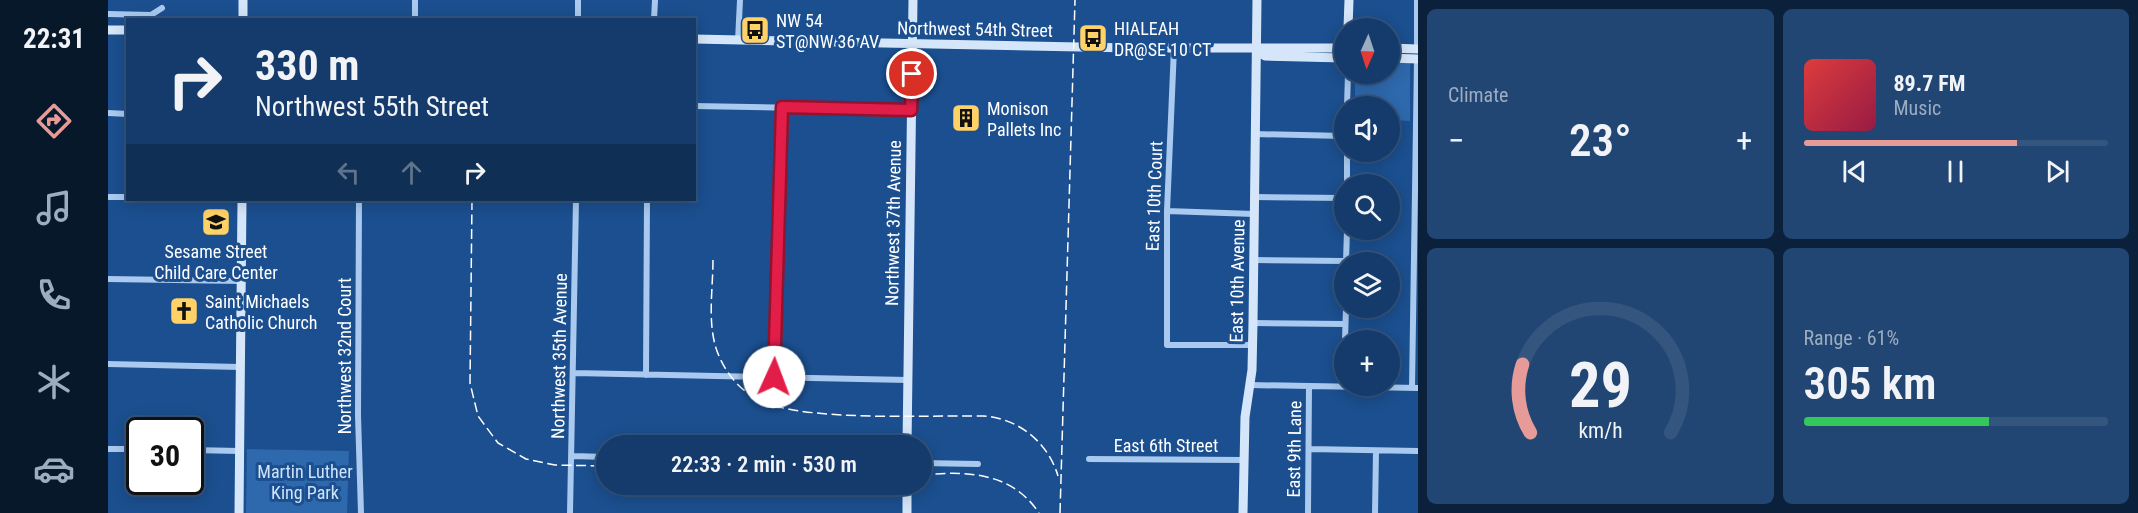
<!DOCTYPE html>
<html lang="en">
<head>
<meta charset="utf-8">
<style>
	:root { --surface:#143b6b; --page:#214673; --text:#f1f3f6; --muted:#9dadc1; --line:#33557e; --accent:#e69b98 }
	body { margin:0; font-family:"Roboto Condensed",sans-serif; background:var(--page); color:var(--text); height:100vh; display:flex; flex-direction:column; font-size:22px; white-space:nowrap }
	* { box-sizing:border-box; margin:0 }
	p { font-size:20px; color:var(--muted) }
	.icon { flex:none; width:33px; height:33px; fill:none; stroke:currentColor; stroke-width:2; stroke-linecap:round; stroke-linejoin:round }
	.map { position:relative; flex:1; overflow:hidden }
	.details { display:flex; flex-direction:column; gap:9px; padding:9px; background:#0b203b; width:720px }
	.details>* { flex:none }
	.hud { position:absolute; left:18px; top:18px; width:570px; height:183px; border-radius:0px; box-shadow:0 3px 15px #0003,0 0 0 2px var(--line); background:#143b6b; color:var(--text); overflow:hidden }
	.needle { width:39px; rotate:183deg }
	.fabs { position:absolute; left:1226px; top:18px; display:grid; gap:12px }
	.fabs a { display:grid; place-items:center; width:66px; height:66px; border-radius:50%; background:var(--surface); box-shadow:0 3px 15px #0003,0 0 0 2px var(--line); font-size:30px }
	.speed { position:absolute; left:18px; top:417px; display:flex; gap:12px; font-size:30px; font-weight:700; text-align:center }
	.speed>* { display:grid; place-content:center; width:78px; height:78px; border-radius:50%; background:var(--surface); box-shadow:0 3px 15px #0003,0 0 0 2px var(--line); line-height:1 }
	.speed .limit { border:3px solid #111; border-radius:9px; background:#fff; color:#111 }
	.pin { position:absolute; display:grid; place-items:center; width:51px; height:51px; color:#fff; margin:-26px; border:3px solid #fff; border-radius:50%; box-shadow:0 2px 6px #0007 }
	.me { position:absolute; width:66px; margin:-33px; rotate:2deg; stroke-linejoin:round; filter:drop-shadow(0 0 4px #0008) }
	.turn { display:flex; align-items:center; gap:21px; height:126px; padding:0 30px; font-size:27px }
	.turn .icon { width:78px; height:78px; stroke-width:2.5 }
	.turn b { display:block; font-size:42px; line-height:51px }
	.lanes { display:flex; align-items:center; height:57px; padding:0 30px; background:#0003; justify-content:center; gap:30px; direction:ltr }
	.lanes .off { opacity:.35 }
	.big { font-size:45px; font-weight:600; line-height:1.1 }
	.details .widget { flex:1; display:flex; flex-direction:column; justify-content:center; gap:9px; min-width:0; padding:0 21px; border-radius:9px; background:var(--page) }
	.details .dial { align-items:center; gap:0 }
	.dial svg { height:156px; overflow:visible; fill:none; stroke:var(--line); stroke-width:7; stroke-linecap:round; text-anchor:middle }
	.dial text { fill:var(--text); stroke:none }
	.song { display:flex; align-items:center; gap:18px }
	.cover { width:72px; height:72px; border-radius:9px; background:linear-gradient(135deg,hsl(0 70% 55%),hsl(340 70% 35%)) }
	.played { height:6px; border-radius:3px; background:linear-gradient(90deg,var(--accent) 70%,var(--line) 70%) }
	.keys { display:flex; justify-content:space-around; direction:ltr }
	.heat { display:flex; justify-content:space-between; align-items:center; font-size:33px; direction:ltr }
	.charge { height:9px; border-radius:4px; background:linear-gradient(90deg,#34c759 61%,var(--line) 0) }
	.details .tiles { flex:1; display:grid; gap:9px; grid-template-columns:repeat(2,1fr) }
	.trip { position:absolute; left:488px; top:435px; width:336px; height:60px; border-radius:30px; background:var(--surface); box-shadow:0 3px 15px #0003,0 0 0 2px var(--line); font-weight:600; line-height:60px; text-align:center }
	main { display:flex; flex:1; min-height:0 }
	.tab-bar { display:flex; flex-direction:column; width:108px; justify-content:space-around; align-items:center; background:#08182b; color:var(--muted) }
	.tab-bar .icon { width:42px; height:42px }
	.tab-bar .on { color:var(--accent) }
	.tab-bar b { font-size:27px; color:var(--text) }
	.map>svg:first-child { display:block }
	.green { fill:#2e69ad }
	.lines { fill:none; stroke-linecap:round; stroke-linejoin:round }
	.street { stroke:#a9c9ee; stroke-width:6 }
	.secondary { stroke:#d6e6fa; stroke-width:9 }
	.rail { stroke:#fff; stroke-width:1.5; stroke-dasharray:10 4.5; stroke-linecap:butt }
	.route-casing { stroke:#92132f; stroke-width:15 }
	.route { stroke:#e11d48; stroke-width:10 }
	.labels { text-anchor:middle; dominant-baseline:central; stroke-width:6; stroke-linejoin:round; paint-order:stroke }
	.poi-label { font-size:18px; fill:#fff; stroke:#1b4f8f; text-anchor:start }
	.street-label { font-size:18px; fill:#fff; stroke:#1b4f8f }
	.park-label { font-size:18px; fill:#cfe3fa; stroke:#1b4f8f }
</style>
</head>
<body>
<main>
<nav class="tab-bar">
<b>22:31</b>
<svg class="icon on" aria-label="directions" viewBox="0 0 24 24"><path d="M12 3l9 9-9 9-9-9zM9 14v-3h6M13 9l2 2-2 2"/></svg>
<svg class="icon" aria-label="music" viewBox="0 0 24 24"><path d="M9 18V5l10-2v13"/><circle cx="6" cy="18" r="3"/><circle cx="16" cy="16" r="3"/></svg>
<svg class="icon" aria-label="phone" viewBox="0 0 24 24"><path d="M5 4h4l2 5-3 2q2 4 5 5l2-3 5 2v4C11 20 4 13 5 4z"/></svg>
<svg class="icon" aria-label="climate" viewBox="0 0 24 24"><path d="M12 3v18M4 7l16 10M4 17L20 7"/></svg>
<svg class="icon" aria-label="car" viewBox="0 0 24 24"><path d="M5 17H2v-5l4-1 3-4h7l3 4 3 1v5h-3M9 17h6M6 11h13"/><circle cx="7" cy="17" r="2"/><circle cx="17" cy="17" r="2"/></svg>
</nav>
<div class="map">
<svg width="1310" height="513" viewBox="0 0 1310 513">
	<rect width="100%" height="100%" fill="#1b4f8f"/>
	<!-- green -->
	<path class="green" d="M1281,63h21v58l-21,-1v-14h-34v-32h34z
		M139,449l102,2 -2,62h-101z"/>
	<g class="lines">
		<!-- street -->
		<path class="street" d="M0,14l43,1 11,-7
			M307,20v-20
			M470,20v-20
			M546,20l1,-20
			M630,41l2,-41
			M1066,48l-7,163v134h85
			M1309,49v-49
			M586,106l217,4
			M1239,106l1,-32
			M0,113l20,1
			M1146,134l90,2
			M1239,184v-32
			M0,197h20
			M1146,197l90,1
			M251,200l-1,215 3,98
			M1059,211l87,3
			M1146,260l92,1
			M1238,262l1,-32
			M0,279l133,2
			M1145,323l92,1
			M1237,340l1,-32
			M0,364l132,3
			M466,373l334,7
			M538,375l1,-175
			M666,377l8,-270
			M1142,385l168,3
			M1304,388l5,-329
			M0,449h32
			M1201,449l109,2
			M82,450l50,1
			M465,456l33,1
			M981,459l155,1
			M813,463l57,1
			M462,513l6,-313
			M1200,513l1,-127
			M1267,513l1,-62"/>
		<!-- secondary -->
		<path class="secondary" d="M135,20v-20
			M1240,28l1,-28
			M0,30h20
			M586,39l437,9h213
			M1281,48l29,1
			M1148,50l9,6 79,2
			M1281,58l29,1
			M799,446l6,-446
			M799,484v29
			M131,513l3,-313
			M1135,513l2,-96 7,-47 1,-47 4,-323"/>
		<!-- rail -->
		<path class="rail" d="M364,200l-2,183 8,33 20,27 28,16 29,6 51,1
			M605,260c0,29 -6,63 4,91 8,22 23,40 44,50 47,21 167,14 222,15 35,2 65,26 75,60
			M813,475c44,-4 90,-4 118,38
			M952,513l15,-513"/>
	</g>
	<g class="lines">
		<!-- route casing -->
		<g class="route-casing">
			<path id="route" d="M666,377l8,-270 129,3 1,-36"/>
		</g>
		<!-- route -->
		<use href="#route" class="route"/>
	</g>
	<!-- icons -->
	<defs>
		<g id="bus-square" transform="scale(1.5)"><rect x="-9" y="-9" width="18" height="18" rx="4" fill="#ffd166" stroke="#1b4f8f"/><path d="M-5-6H5V4H4V6H2V4H-2V6H-4V4H-5ZM-3.5-4V0h7V-4ZM-3.5 1.2v1.5H-2V1.2ZM2 1.2v1.5H3.5V1.2Z" fill="#111"/></g>
		<g id="building-square" transform="scale(1.5)"><rect x="-9" y="-9" width="18" height="18" rx="4" fill="#ffd166" stroke="#1b4f8f"/><path d="M-4-6H4V6H1V3H-1V6H-4ZM-2.5-4.3h1.7v1.8h-1.7ZM.8-4.3h1.7v1.8H.8ZM-2.5-1h1.7V.8h-1.7ZM.8-1h1.7V.8H.8Z" fill="#111"/></g>
		<g id="school-square" transform="scale(1.5)"><rect x="-9" y="-9" width="18" height="18" rx="4" fill="#ffd166" stroke="#1b4f8f"/><path d="M0-5L7-2L0 1L-7-2ZM-4 1L0 2.5L4 1V4Q0 6-4 4Z" fill="#111"/></g>
		<g id="church-square" transform="scale(1.5)"><rect x="-9" y="-9" width="18" height="18" rx="4" fill="#ffd166" stroke="#1b4f8f"/><path d="M-1.2-6h2.4v3.5h3.3v2.4h-3.3V6h-2.4V-.1h-3.3v-2.4h3.3Z" fill="#111"/></g>
	</defs>
	<g fill-rule="evenodd">
		<use href="#bus-square" x="647" y="30"/>
		<use href="#bus-square" x="985" y="38"/>
		<use href="#building-square" x="858" y="118"/>
		<use href="#school-square" x="108" y="222"/>
		<use href="#church-square" x="76" y="311"/>
	</g>
	<g class="labels">
		<!-- poi labels -->
		<g class="poi-label">
			<text x="668" y="20">NW 54<tspan x="668" dy="21">ST@NW 36 AV</tspan></text>
			<text x="1006" y="28">HIALEAH<tspan x="1006" dy="21">DR@SE 10 CT</tspan></text>
			<text x="879" y="108">Monison<tspan x="879" dy="21">Pallets Inc</tspan></text>
			<text x="108" y="251" text-anchor="middle">Sesame Street<tspan x="108" dy="21">Child Care Center</tspan></text>
			<text x="97" y="301">Saint Michaels<tspan x="97" dy="21">Catholic Church</tspan></text>
		</g>
		<!-- street labels -->
		<g class="street-label">
			<text transform="translate(867 29) rotate(1)">Northwest 54th Street</text>
			<text transform="translate(1046 196) rotate(-88)">East 10th Court</text>
			<text transform="translate(785 223) rotate(-89)">Northwest 37th Avenue</text>
			<text transform="translate(1129 281) rotate(-89)">East 10th Avenue</text>
			<text transform="translate(236 356) rotate(-90)">Northwest 32nd Court</text>
			<text transform="translate(451 356) rotate(-89)">Northwest 35th Avenue</text>
			<text x="1058" y="445">East 6th Street</text>
			<text transform="translate(1186 449) rotate(-89)">East 9th Lane</text>
		</g>
		<!-- park labels -->
		<g class="park-label">
			<text x="197" y="471">Martin Luther<tspan x="197" dy="21">King Park</tspan></text>
		</g>
	</g>
</svg>
<div class="fabs">
<a><svg class="needle" viewBox="-14 -14 28 28"><path d="M0-13l5 13h-10z" fill="#e53935"/><path d="M0 13l5-13h-10z" fill="#9dadc1"/></svg></a>
<a><svg class="icon" aria-label="sound" viewBox="0 0 24 24"><path d="M4 9h4l5-4v14l-5-4H4zM17 9q2 3 0 6"/></svg></a>
<a><svg class="icon" aria-label="search" viewBox="0 0 24 24"><circle cx="10" cy="10" r="6"/><path d="M15 15l6 6"/></svg></a>
<a><svg class="icon" aria-label="layers" viewBox="0 0 24 24"><path d="M12 4l9 5-9 5-9-5zM3 14l9 5 9-5"/></svg></a>
<a>+</a>
</div>
<div class="speed"><div class="limit">30</div></div>
<div class="pin" style="left:804px;top:74px;background:#d93025"><svg class="icon" aria-label="arrive" viewBox="0 0 24 24"><path d="M6 21V4h12l-3 4 3 4H6"/></svg></div>
<svg class="me" style="left:666px;top:377px" viewBox="-20 -20 40 40"><circle r="19" fill="#fff"/><path d="M0-13L10 11 0 6-10 11z" fill="#e11d48"/></svg>
<div class="trip">22:33 · 2 min · 530 m</div>
<div class="hud">
<div class="turn"><svg class="icon" aria-label="right" viewBox="0 0 24 24"><path d="M7 20v-9h11M14 6l5 5-5 5"/></svg><div><b>330 m</b>Northwest 55th Street</div></div>
<div class="lanes"><svg class="icon off" aria-label="left" viewBox="0 0 24 24"><path d="M17 20v-9H6M10 6l-5 5 5 5"/></svg><svg class="icon off" aria-label="ahead" viewBox="0 0 24 24"><path d="M12 20V5M6 11l6-6 6 6"/></svg><svg class="icon" aria-label="right" viewBox="0 0 24 24"><path d="M7 20v-9h11M14 6l5 5-5 5"/></svg></div>
</div>
</div>
<section class="details">
<div class="tiles">
<div class="widget"><p>Climate</p>
<div class="heat"><a>−</a><b class="big">23°</b><a>+</a></div>
</div>
<div class="widget">
<div class="song"><i class="cover"></i><div><b>89.7 FM</b><p>Music</p></div></div>
<div class="played"></div>
<div class="keys"><svg class="icon" aria-label="previous" viewBox="0 0 24 24"><path d="M18 5L8 12l10 7zM5 5v14"/></svg><svg class="icon" aria-label="pause" viewBox="0 0 24 24"><path d="M8 5v14M16 5v14"/></svg><svg class="icon" aria-label="next" viewBox="0 0 24 24"><path d="M6 5l10 7-10 7zM19 5v14"/></svg></div>
</div>
<div class="widget dial"><svg viewBox="0 0 100 80">
<path d="M14 69A42 42 0 1 1 86 69"/>
<path d="M14 69A42 42 0 0 1 10 34" stroke="#e69b98"/>
<text x="50" y="56" font-size="32" font-weight="700">29</text>
<text x="50" y="72" font-size="11">km/h</text>
</svg></div>
<div class="widget"><p>Range · 61%</p><b class="big">305 km</b><div class="charge"></div></div>
</div>
</section>
</main>
</body>
</html>
